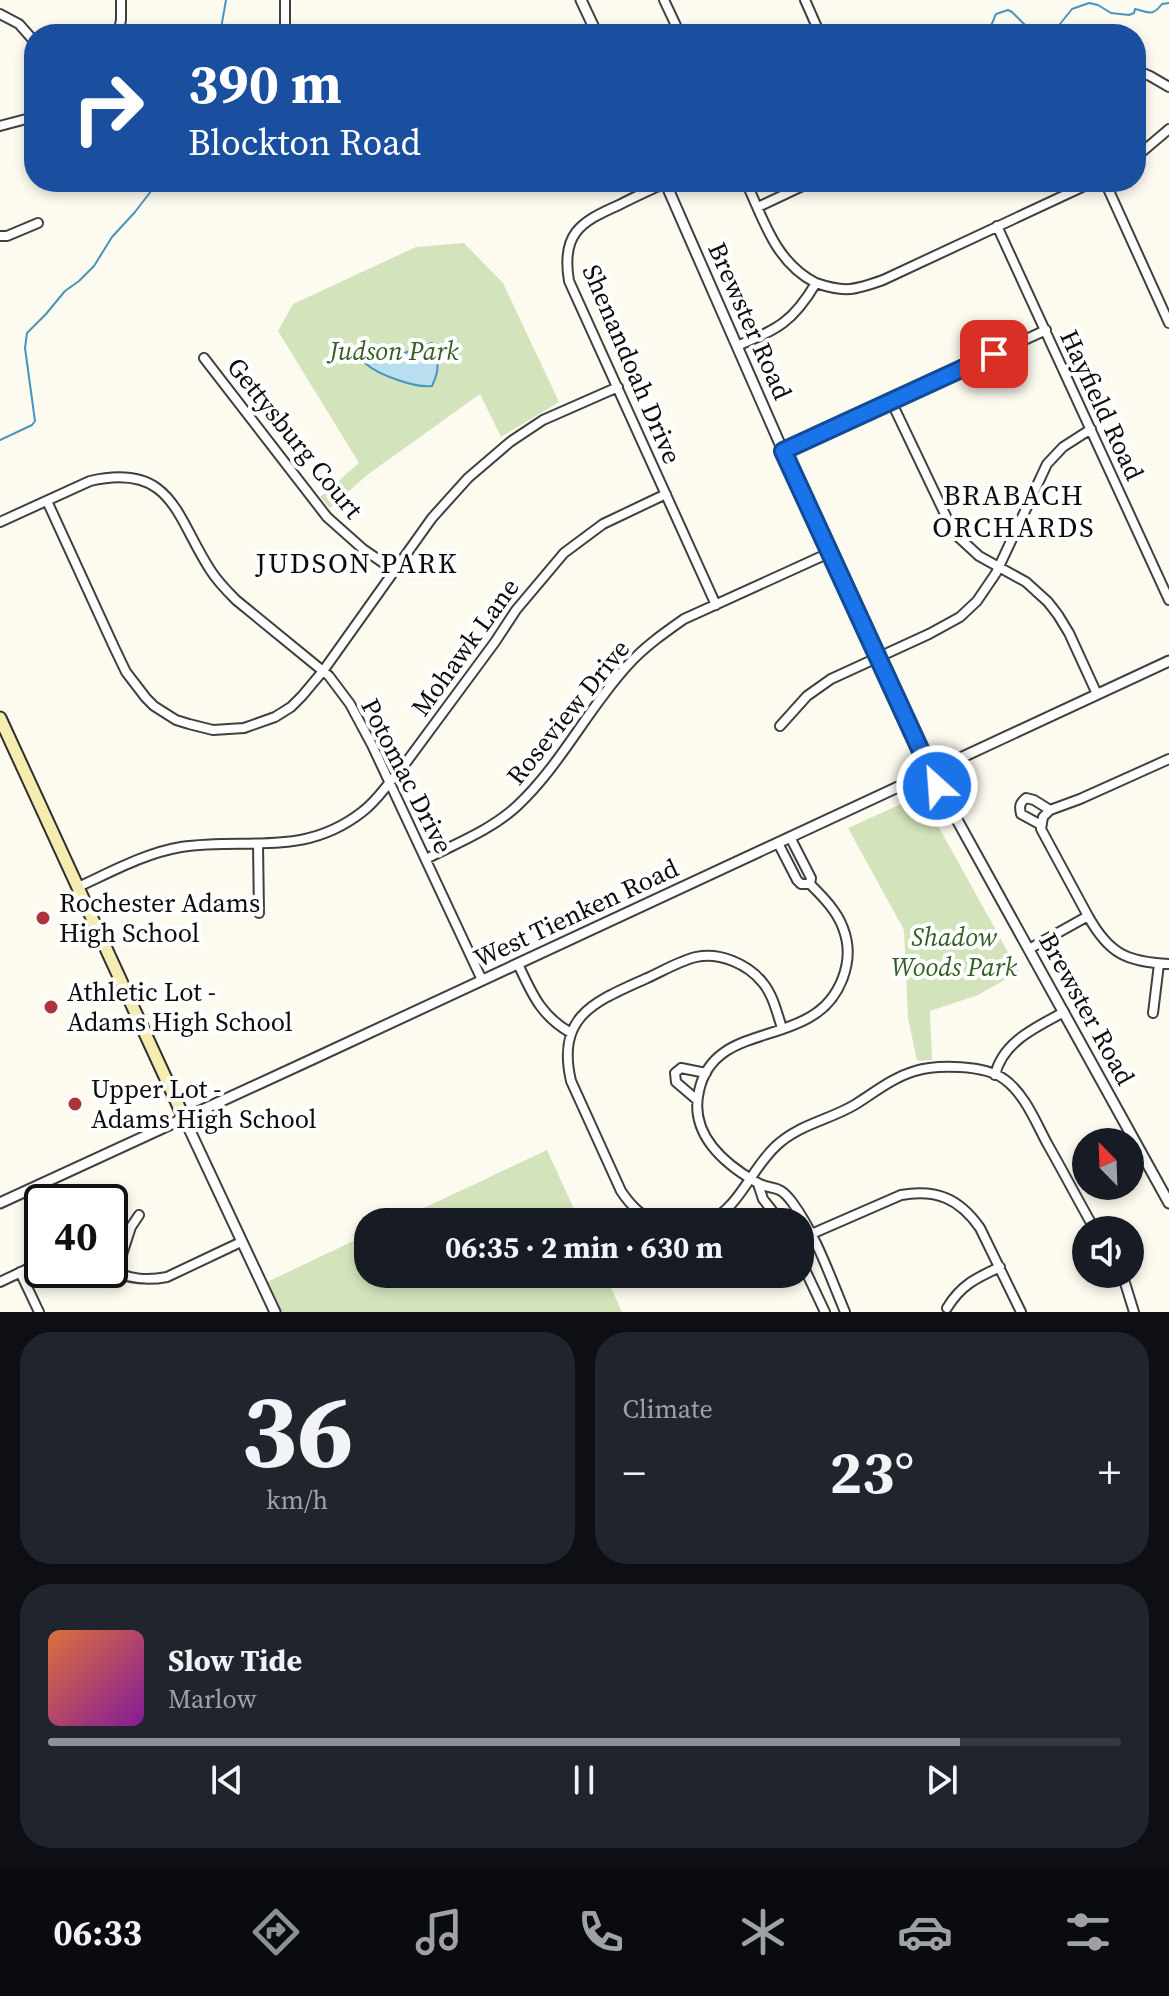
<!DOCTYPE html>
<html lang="en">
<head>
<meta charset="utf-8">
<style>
	:root { --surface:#171b24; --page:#20242c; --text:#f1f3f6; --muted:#9ea1a6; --line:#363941; --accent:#8c9099 }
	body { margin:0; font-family:"Source Serif 4",serif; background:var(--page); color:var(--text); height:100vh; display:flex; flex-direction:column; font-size:30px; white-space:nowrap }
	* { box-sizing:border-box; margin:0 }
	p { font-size:26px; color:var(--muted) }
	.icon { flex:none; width:44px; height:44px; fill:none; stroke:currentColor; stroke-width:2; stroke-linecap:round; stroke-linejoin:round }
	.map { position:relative; height:1312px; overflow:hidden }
	.details { display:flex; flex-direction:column; gap:20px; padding:20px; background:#0d0f14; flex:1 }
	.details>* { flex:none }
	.banner { position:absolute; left:24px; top:24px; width:1122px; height:168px; border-radius:32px; box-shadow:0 4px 12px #0003; background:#1a4fa0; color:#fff; overflow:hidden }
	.needle { width:52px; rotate:337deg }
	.tools { position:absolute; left:1072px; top:1128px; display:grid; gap:16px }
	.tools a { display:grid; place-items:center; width:72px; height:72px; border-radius:50%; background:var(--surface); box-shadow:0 4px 12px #0003; font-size:40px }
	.speed { position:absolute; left:24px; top:1184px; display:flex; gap:16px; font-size:40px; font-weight:700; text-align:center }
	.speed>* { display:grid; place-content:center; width:104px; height:104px; border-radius:50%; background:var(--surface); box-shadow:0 4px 12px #0003; line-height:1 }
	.speed .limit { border:4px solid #111; border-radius:12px; background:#fff; color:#111 }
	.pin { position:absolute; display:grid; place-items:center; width:68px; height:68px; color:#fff; margin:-34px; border-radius:16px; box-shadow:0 4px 12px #0006 }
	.me { position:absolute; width:88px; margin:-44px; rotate:334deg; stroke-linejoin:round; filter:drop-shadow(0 0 6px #0008) }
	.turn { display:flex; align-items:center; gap:28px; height:168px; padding:0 32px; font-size:36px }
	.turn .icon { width:104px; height:104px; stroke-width:2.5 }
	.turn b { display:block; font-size:56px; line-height:68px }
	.big { font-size:60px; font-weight:700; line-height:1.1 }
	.details .tile { flex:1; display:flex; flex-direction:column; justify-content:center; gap:12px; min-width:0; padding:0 28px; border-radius:32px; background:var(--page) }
	.details .dial { align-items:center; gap:0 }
	.dial b { font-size:104px; line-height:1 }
	.song { display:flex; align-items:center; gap:24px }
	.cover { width:96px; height:96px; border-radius:12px; background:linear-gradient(135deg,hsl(20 70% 55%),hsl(290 70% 35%)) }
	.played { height:8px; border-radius:4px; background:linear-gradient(90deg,var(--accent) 85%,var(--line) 85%) }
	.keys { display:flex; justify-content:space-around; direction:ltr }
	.heat { display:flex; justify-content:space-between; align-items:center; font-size:44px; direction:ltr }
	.details .tiles { flex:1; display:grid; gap:20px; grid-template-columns:1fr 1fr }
	.tile:last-child { grid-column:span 2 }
	.trip { position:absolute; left:354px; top:1208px; width:460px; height:80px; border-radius:32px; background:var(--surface); box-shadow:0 4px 12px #0003; font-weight:700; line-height:80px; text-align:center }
	.dock { display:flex; height:128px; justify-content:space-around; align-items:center; background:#090b0e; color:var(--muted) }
	.dock .icon { width:56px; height:56px }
	.dock .current { color:var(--accent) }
	.dock b { font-size:36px; color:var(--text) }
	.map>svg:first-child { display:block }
	.green { fill:#d3e4bc }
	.water { fill:#b8def0; stroke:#4795bf; stroke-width:2 }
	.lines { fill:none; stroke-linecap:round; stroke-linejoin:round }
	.stream { stroke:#4795bf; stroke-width:2 }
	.minor-casing { stroke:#404040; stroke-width:12 }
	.tertiary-casing { stroke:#404040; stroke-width:13 }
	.secondary-casing { stroke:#2f2f2f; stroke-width:15 }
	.minor { stroke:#fff; stroke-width:8 }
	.tertiary { stroke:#fff; stroke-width:9 }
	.secondary { stroke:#f7ecb0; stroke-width:11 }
	.route-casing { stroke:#114b97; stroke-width:20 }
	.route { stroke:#1a73e8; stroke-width:14 }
	.poi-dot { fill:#af333f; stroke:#fff; stroke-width:3 }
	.labels { text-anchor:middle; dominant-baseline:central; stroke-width:8; stroke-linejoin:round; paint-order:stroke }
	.street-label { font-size:26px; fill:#0d0d0d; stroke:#fff }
	.park-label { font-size:26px; font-style:italic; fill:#335e24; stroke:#fff }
	.poi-label { font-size:26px; fill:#0d0d0d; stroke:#fff; text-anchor:start }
	.neighbourhood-label { font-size:28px; letter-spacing:2px; fill:#0d0d0d; stroke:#fff }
</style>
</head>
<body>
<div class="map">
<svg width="1169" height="1312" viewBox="0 0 1169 1312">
	<rect width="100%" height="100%" fill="#fdfaef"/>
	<!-- green -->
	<path class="green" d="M464,243l39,40 56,119 -58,35 -21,-43 -113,81 -37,33 -10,-11 39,-34 -81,-132 15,-27 123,-57z
		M921,795l98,177 -41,23 -48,16 2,49 -15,1 -9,-43 -4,-88 -56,-102z
		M547,1150l33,72h-186z
		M368,1234v40h237l17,38h-343l-14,-29z"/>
	<!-- water -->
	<path class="water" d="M431,343l7,2 4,5 -5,6c2,12 0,19 -5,30 -17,2 -54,-11 -67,-23 6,-17 21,-13 34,-8z"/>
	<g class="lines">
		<!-- stream -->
		<path class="stream" d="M220,34l6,-34
			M957,34c10,-7 26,0 33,-7 3,-4 4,-9 6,-13l12,-4 4,2 13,13 15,9
			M1048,34l8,-5 16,-20 17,-6 9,2 13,8 18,2 5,-2 1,-4c14,3 17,8 27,-5l7,-1
			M0,440l32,-15 3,-4 -10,-73 2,-15 19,-19 19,-23 14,-10 15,-15 18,-29 23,-25 23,-30"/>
		<!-- minor casing -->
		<g class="minor-casing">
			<path id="minor" d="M664,0l16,34
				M805,0l15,34
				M0,14l19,10 15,17
				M118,34l3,-14v-20
				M285,34v-34
				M1136,70l14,6 19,11
				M0,126l34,-9
				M1136,157l33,-28
				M746,182c18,39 30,81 70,101
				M1105,182l64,141
				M665,183c-15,7 -31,14 -46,22 -39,17 -58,29 -50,76l147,324
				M758,207l53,-25
				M997,226l172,374
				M0,236h7l31,-13
				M737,346c41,-17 56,-24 79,-63 29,10 39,7 67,-3l210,-98
				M204,358l123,159 36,32 32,22
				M891,401l63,132 25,23 47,26 22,20 10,13 11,18 28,61
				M783,451l263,-121
				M47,501l67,146 12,25 20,26 8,8 22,14 13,4 24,6 31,-2 31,-11 16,-10 11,-11 21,-25 109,-153 36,-40 42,-36 33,-22 75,-33
				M0,522l90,-41c83,-19 86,37 121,90 7,11 16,20 25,29l93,76 21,28 22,41 110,235
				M780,726l27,-30 24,-17 98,-45 31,-17 17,-16 19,-28 51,-109 16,-17 28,-18
				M1041,825l-20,-11c-2,-8 -1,-11 5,-16l8,2 16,10
				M778,843l19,37 4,4h9l1,-6 -21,-41
				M258,844l1,69
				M426,859c31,-16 65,-29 91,-53 43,-40 70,-96 110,-140 17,-19 37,-33 57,-47l145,-66
				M810,884c13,13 27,27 33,44 13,33 -3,72 -33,89 -40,24 -99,18 -111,74 -10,42 24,72 57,91 17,10 21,0 36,20 23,31 38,74 53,110
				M78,887c33,-15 67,-34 103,-40 66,-10 122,11 181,-35 17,-13 23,-26 37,-40l96,-130 21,-32 48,-57 39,-29 63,-30
				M1088,916l-47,-87 2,-12 7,-7 30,-11 89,-40
				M1029,949l59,-33c21,38 39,46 81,48
				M518,964c14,30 23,52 53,69
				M1153,1013l6,-49
				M995,1075c8,-34 42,-48 69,-63
				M697,1100l-21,-18 -1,-9 6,-5 25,5
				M758,1184l5,15 18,23
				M655,1222c-15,-8 -24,-16 -34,-31l-50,-110c-15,-65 23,-79 74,-102 16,-7 34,-18 51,-22 24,-5 52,7 67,26 10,12 14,30 19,45
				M708,1222c32,-15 43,-53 68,-76 23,-22 54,-26 80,-42 19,-12 38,-27 59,-33 22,-7 70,-6 89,8 21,15 32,44 44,66 16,28 31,57 47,85
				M800,1239l101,-44c35,-6 58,3 79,33l41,84
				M800,1259l25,53
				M110,1270c19,9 36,11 57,7l74,-35
				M20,1272l19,40
				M116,1273l15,-46 8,-12
				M1120,1274l5,9 9,29
				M0,1282l42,-20
				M947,1308c14,-23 29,-30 53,-41"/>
		</g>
		<!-- tertiary casing -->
		<g class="tertiary-casing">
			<path id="tertiary" d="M581,0l16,34
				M665,182l118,269 141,309 245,443
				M184,1118l91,194
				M0,1203l315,-145 854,-397"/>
		</g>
		<!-- secondary casing -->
		<g class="secondary-casing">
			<path id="secondary" d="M0,718l184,400"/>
		</g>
		<!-- minor -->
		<use href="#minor" class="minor"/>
		<!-- tertiary -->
		<use href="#tertiary" class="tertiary"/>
		<!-- secondary -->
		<use href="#secondary" class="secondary"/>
	</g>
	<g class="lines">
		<!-- route casing -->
		<g class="route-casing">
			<path id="route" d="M937,786l-154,-335 211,-97"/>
		</g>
		<!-- route -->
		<use href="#route" class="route"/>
	</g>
	<!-- markers -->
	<g class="poi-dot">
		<circle cx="43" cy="918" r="8"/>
		<circle cx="51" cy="1007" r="8"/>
		<circle cx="75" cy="1104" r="8"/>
	</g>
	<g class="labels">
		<!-- street labels -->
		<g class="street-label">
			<text transform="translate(750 321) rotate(66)">Brewster Road</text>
			<text transform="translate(632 364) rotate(67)">Shenandoah Drive</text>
			<text transform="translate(1102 405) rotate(65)">Hayfield Road</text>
			<text transform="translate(295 438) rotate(51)">Gettysburg Court</text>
			<text transform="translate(465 647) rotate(-54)">Mohawk Lane</text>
			<text transform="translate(568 712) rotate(-51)">Roseview Drive</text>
			<text transform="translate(407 776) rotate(63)">Potomac Drive</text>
			<text transform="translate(576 913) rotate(-25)">West Tienken Road</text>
			<text transform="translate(1087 1009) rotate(61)">Brewster Road</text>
		</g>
		<!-- park labels -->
		<g class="park-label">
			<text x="394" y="351">Judson Park</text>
			<text x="954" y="937">Shadow<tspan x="954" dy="30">Woods Park</tspan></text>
		</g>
		<!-- poi labels -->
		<g class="poi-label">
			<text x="59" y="903">Rochester Adams<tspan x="59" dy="30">High School</tspan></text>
			<text x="67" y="992">Athletic Lot -<tspan x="67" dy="30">Adams High School</tspan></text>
			<text x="91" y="1089">Upper Lot -<tspan x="91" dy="30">Adams High School</tspan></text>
		</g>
		<!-- neighbourhood labels -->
		<g class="neighbourhood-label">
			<text x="1014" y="495">BRABACH<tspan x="1014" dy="32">ORCHARDS</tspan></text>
			<text x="357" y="563">JUDSON PARK</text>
		</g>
	</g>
</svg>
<div class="tools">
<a><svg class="needle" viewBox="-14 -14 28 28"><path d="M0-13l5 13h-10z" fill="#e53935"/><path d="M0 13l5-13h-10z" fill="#9ea1a6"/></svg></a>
<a><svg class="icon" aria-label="sound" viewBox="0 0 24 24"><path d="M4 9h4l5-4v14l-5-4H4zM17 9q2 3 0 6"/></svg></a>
</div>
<div class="speed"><div class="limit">40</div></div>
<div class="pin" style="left:994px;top:354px;background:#d93025"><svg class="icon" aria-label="arrive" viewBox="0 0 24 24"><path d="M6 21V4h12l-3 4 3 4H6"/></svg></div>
<svg class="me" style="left:937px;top:786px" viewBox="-20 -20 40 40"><circle r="17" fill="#1a73e8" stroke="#fff" stroke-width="3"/><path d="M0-11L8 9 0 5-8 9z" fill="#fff"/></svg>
<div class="trip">06:35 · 2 min · 630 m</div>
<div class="banner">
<div class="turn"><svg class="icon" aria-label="right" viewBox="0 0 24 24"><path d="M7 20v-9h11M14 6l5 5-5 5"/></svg><div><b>390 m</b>Blockton Road</div></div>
</div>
</div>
<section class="details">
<div class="tiles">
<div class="tile dial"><b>36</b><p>km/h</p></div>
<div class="tile"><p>Climate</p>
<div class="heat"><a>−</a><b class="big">23°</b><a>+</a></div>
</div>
<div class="tile">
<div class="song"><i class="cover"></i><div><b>Slow Tide</b><p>Marlow</p></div></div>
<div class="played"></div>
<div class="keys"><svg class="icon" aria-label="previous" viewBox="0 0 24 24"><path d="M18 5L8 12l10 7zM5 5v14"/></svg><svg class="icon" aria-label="pause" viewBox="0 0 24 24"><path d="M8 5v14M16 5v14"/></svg><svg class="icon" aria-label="next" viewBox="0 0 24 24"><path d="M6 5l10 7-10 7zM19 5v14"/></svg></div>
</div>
</div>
</section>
<nav class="dock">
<b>06:33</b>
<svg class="icon current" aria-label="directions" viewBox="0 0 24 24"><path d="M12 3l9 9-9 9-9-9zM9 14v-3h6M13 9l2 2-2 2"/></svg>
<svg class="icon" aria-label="music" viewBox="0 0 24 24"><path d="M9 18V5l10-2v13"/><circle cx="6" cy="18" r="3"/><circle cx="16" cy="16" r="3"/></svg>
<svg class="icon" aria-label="phone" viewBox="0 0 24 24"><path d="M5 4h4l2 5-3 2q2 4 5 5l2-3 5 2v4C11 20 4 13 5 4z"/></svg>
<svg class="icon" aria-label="climate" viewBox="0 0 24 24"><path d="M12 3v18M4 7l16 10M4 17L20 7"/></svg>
<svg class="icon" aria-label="car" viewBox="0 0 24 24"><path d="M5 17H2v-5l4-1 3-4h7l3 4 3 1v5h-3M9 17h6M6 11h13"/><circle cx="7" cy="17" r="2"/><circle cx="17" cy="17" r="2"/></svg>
<svg class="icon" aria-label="filters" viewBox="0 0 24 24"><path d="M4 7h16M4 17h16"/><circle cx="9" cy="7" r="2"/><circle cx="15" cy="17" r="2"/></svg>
</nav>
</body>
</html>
